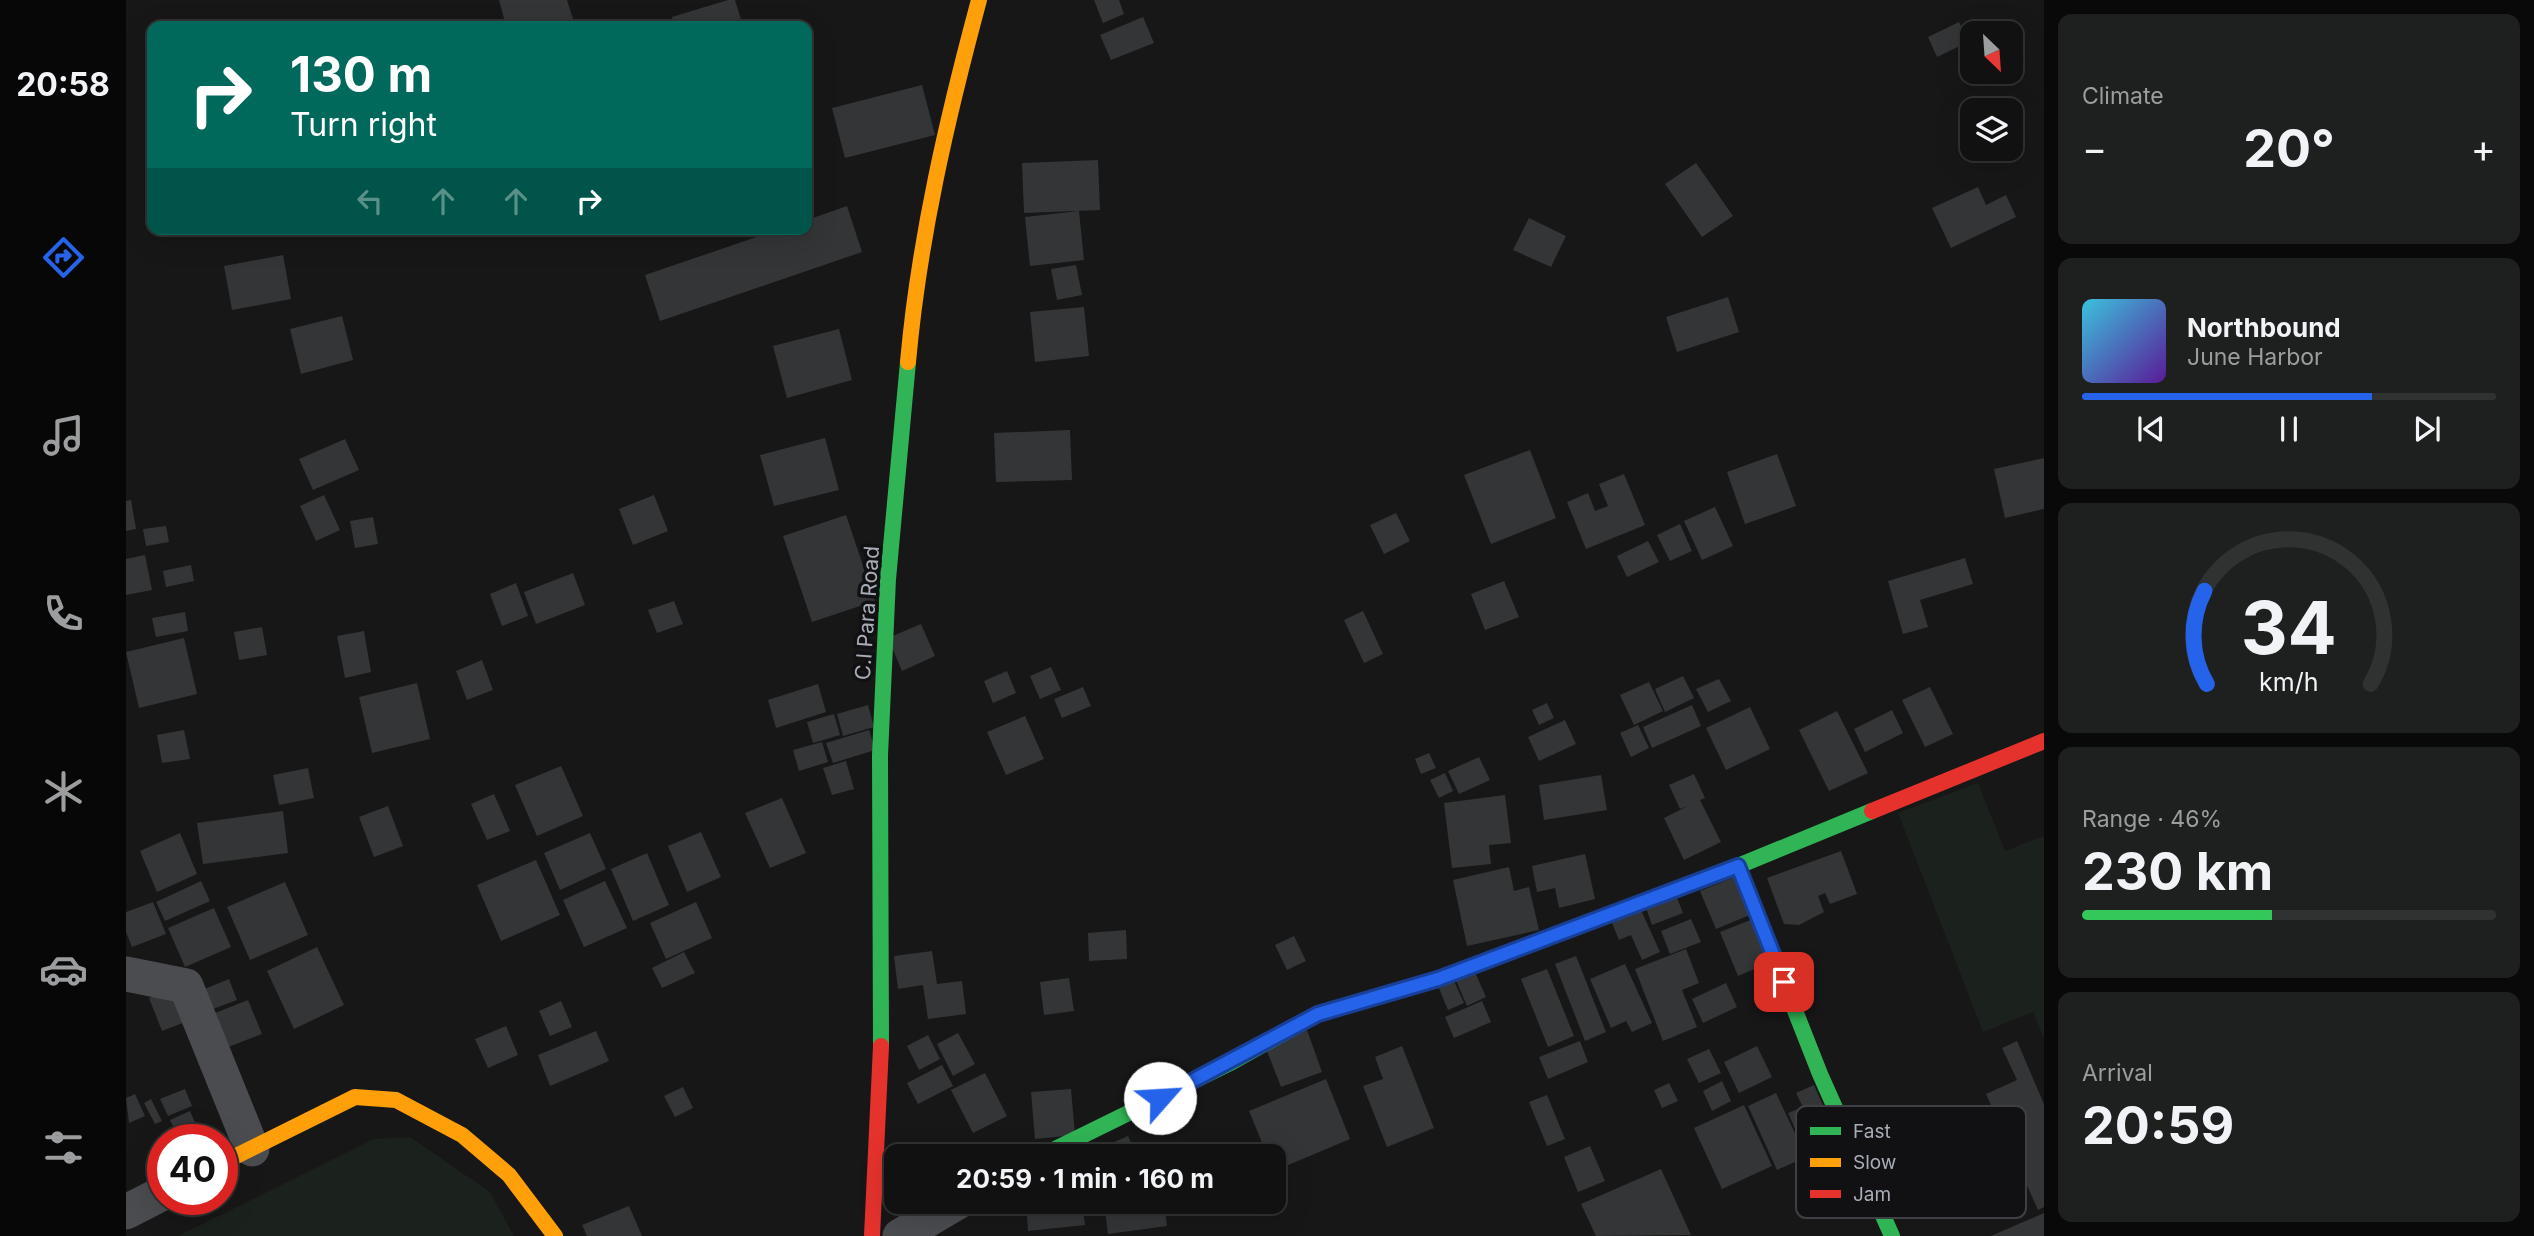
<!DOCTYPE html>
<html lang="en">
<head>
<meta charset="utf-8">
<style>
	:root { --surface:#111; --page:#1e1f1f; --text:#f1f3f6; --muted:#9c9d9f; --line:#303131; --accent:#2563eb }
	body { margin:0; font-family:Inter,sans-serif; background:var(--page); color:var(--text); height:100vh; display:flex; flex-direction:column; font-size:26px; white-space:nowrap }
	* { box-sizing:border-box; margin:0 }
	p { font-size:23px; color:var(--muted) }
	.icon { flex:none; width:38px; height:38px; fill:none; stroke:currentColor; stroke-width:2; stroke-linecap:round; stroke-linejoin:round }
	.map { position:relative; flex:1; overflow:hidden }
	.side { display:flex; flex-direction:column; gap:14px; padding:14px; background:#090909; width:490px }
	.side>* { flex:none }
	.top-card { position:absolute; left:21px; top:21px; width:665px; height:214px; border-radius:14px; box-shadow:0 7px 28px #0002,0 0 0 2px var(--line); background:#00695c; color:#fff; overflow:hidden }
	.needle { width:46px; rotate:155deg }
	.tools { position:absolute; left:1834px; top:21px; display:grid; gap:14px }
	.tools a { display:grid; place-items:center; width:63px; height:63px; border-radius:14px; background:var(--surface); box-shadow:0 7px 28px #0002,0 0 0 2px var(--line); font-size:35px }
	.speed { position:absolute; left:21px; top:1124px; display:flex; gap:14px; font-size:35px; font-weight:700; text-align:center }
	.speed>* { display:grid; place-content:center; width:91px; height:91px; border-radius:50%; background:var(--surface); box-shadow:0 7px 28px #0002,0 0 0 2px var(--line); line-height:1 }
	.speed .limit { border:10px solid #d22; background:#fff; color:#111 }
	.pin { position:absolute; display:grid; place-items:center; width:60px; height:60px; color:#fff; margin:-30px; border-radius:14px; box-shadow:0 4px 10px #0006 }
	.me { position:absolute; width:77px; margin:-38px; rotate:64deg; stroke-linejoin:round; filter:drop-shadow(0 0 5px #0008) }
	.turn { display:flex; align-items:center; gap:24px; height:147px; padding:0 28px; font-size:32px }
	.turn .icon { width:91px; height:91px; stroke-width:2.5 }
	.turn b { display:block; font-size:49px; line-height:60px }
	.lanes { display:flex; align-items:center; height:66px; padding:0 28px; background:#0003; justify-content:center; gap:35px; direction:ltr }
	.lanes .off { opacity:.35 }
	.big { font-size:52px; font-weight:700; line-height:1.1 }
	.side .tile { flex:1; display:flex; flex-direction:column; justify-content:center; gap:10px; min-width:0; padding:0 24px; border-radius:14px; background:var(--page) }
	.side .dial { align-items:center; gap:0 }
	.dial svg { height:182px; overflow:visible; fill:none; stroke:var(--line); stroke-width:7; stroke-linecap:round; text-anchor:middle }
	.dial text { fill:var(--text); stroke:none }
	.song { display:flex; align-items:center; gap:21px }
	.cover { width:84px; height:84px; border-radius:10px; background:linear-gradient(135deg,hsl(190 70% 55%),hsl(270 70% 35%)) }
	.played { height:7px; border-radius:4px; background:linear-gradient(90deg,var(--accent) 70%,var(--line) 70%) }
	.keys { display:flex; justify-content:space-around; direction:ltr }
	.heat { display:flex; justify-content:space-between; align-items:center; font-size:38px; direction:ltr }
	.charge { height:10px; border-radius:5px; background:linear-gradient(90deg,#34c759 46%,var(--line) 0) }
	.trip { position:absolute; left:758px; top:1144px; width:402px; height:70px; border-radius:14px; background:var(--surface); box-shadow:0 7px 28px #0002,0 0 0 2px var(--line); font-weight:700; line-height:70px; text-align:center }
	main { display:flex; flex:1; min-height:0 }
	.tab-bar { display:flex; flex-direction:column; width:126px; justify-content:space-around; align-items:center; background:#070707; color:var(--muted) }
	.tab-bar .icon { width:49px; height:49px }
	.tab-bar .on { color:var(--accent) }
	.tab-bar b { font-size:32px; color:var(--text) }
	.map>svg:first-child { display:block }
	.green { fill:#1b211c }
	.building { fill:#343537 }
	.lines { fill:none; stroke-linecap:round; stroke-linejoin:round }
	.street { stroke:#4b4c50; stroke-width:35 }
	.fast { stroke:#30b455; stroke-width:16 }
	.slow { stroke:#ff9f0a; stroke-width:16 }
	.jam { stroke:#e5322d; stroke-width:16 }
	.route-casing { stroke:#184099; stroke-width:18 }
	.route { stroke:#2563eb; stroke-width:12 }
	.labels { text-anchor:middle; dominant-baseline:central; stroke-width:7; stroke-linejoin:round; paint-order:stroke }
	.street-label { font-size:21px; fill:#a8adb8; stroke:#111113 }
	.key { fill:#111113; stroke:#3e4045; stroke-width:2 }
	.key-label { font-size:19px; fill:#a8adb8 }
</style>
</head>
<body>
<main>
<nav class="tab-bar">
<b>20:58</b>
<svg class="icon on" aria-label="directions" viewBox="0 0 24 24"><path d="M12 3l9 9-9 9-9-9zM9 14v-3h6M13 9l2 2-2 2"/></svg>
<svg class="icon" aria-label="music" viewBox="0 0 24 24"><path d="M9 18V5l10-2v13"/><circle cx="6" cy="18" r="3"/><circle cx="16" cy="16" r="3"/></svg>
<svg class="icon" aria-label="phone" viewBox="0 0 24 24"><path d="M5 4h4l2 5-3 2q2 4 5 5l2-3 5 2v4C11 20 4 13 5 4z"/></svg>
<svg class="icon" aria-label="climate" viewBox="0 0 24 24"><path d="M12 3v18M4 7l16 10M4 17L20 7"/></svg>
<svg class="icon" aria-label="car" viewBox="0 0 24 24"><path d="M5 17H2v-5l4-1 3-4h7l3 4 3 1v5h-3M9 17h6M6 11h13"/><circle cx="7" cy="17" r="2"/><circle cx="17" cy="17" r="2"/></svg>
<svg class="icon" aria-label="filters" viewBox="0 0 24 24"><path d="M4 7h16M4 17h16"/><circle cx="9" cy="7" r="2"/><circle cx="15" cy="17" r="2"/></svg>
</nav>
<div class="map">
<svg width="1918" height="1236" viewBox="0 0 1918 1236">
	<rect width="100%" height="100%" fill="#171717"/>
	<!-- green -->
	<path class="green" d="M1852,783l27,68 39,-15v203l-11,-27 -50,20 -85,-219z
		M284,1137l80,55 24,44h-336l196,-97z"/>
	<!-- building -->
	<path class="building" d="M373,0h68l8,25 -69,1z
		M602,0h7l8,26h-69l-2,-9z
		M968,0h25l5,14 -21,9z
		M1017,17l11,26 -43,17 -11,-25z
		M1833,22l9,20 -31,15 -9,-20z
		M796,85l13,50 -90,23 -13,-50z
		M972,160l2,50 -76,3 -2,-50z
		M1570,163l37,53 -31,21 -37,-53z
		M1852,187l8,18 20,-10 10,22 -65,31 -19,-40z
		M721,206l15,46 -202,69 -15,-46 135,-46h27v-9z
		M953,211l5,49 -54,6 -5,-49z
		M1403,218l37,18 -15,31 -38,-17z
		M157,255l8,44 -59,11 -8,-44z
		M950,265l6,30 -25,5 -6,-31z
		M1602,297l11,35 -62,20 -11,-35z
		M958,307l5,49 -54,6 -5,-50z
		M216,316l11,44 -52,14 -11,-45z
		M713,329l13,51 -65,18 -14,-52z
		M944,430l2,50 -76,2 -2,-49z
		M699,438l14,52 -65,16 -14,-51z
		M219,439l14,31 -46,20 -14,-31z
		M1404,450l26,68 -65,26 -27,-69z
		M1651,454l19,52 -51,18 -18,-52z
		M1918,458v51l-39,9 -11,-49z
		M1498,474l21,51 -59,24 -19,-47 21,-9 7,18 13,-5 -9,-22z
		M198,495l16,35 -24,11 -16,-35z
		M528,495l14,36 -35,14 -14,-36z
		M5,500l5,29 -10,2v-30z
		M1589,507l18,39 -31,14 -18,-39z
		M1270,513l14,28 -26,13 -14,-29z
		M720,515l29,86 -63,21 -29,-86z
		M247,517l5,27 -23,4 -5,-27z
		M1554,524l12,27 -22,10 -13,-26z
		M40,526l3,16 -23,4 -3,-17z
		M1522,541l11,21 -32,15 -10,-21z
		M19,555l7,35 -26,5v-36z
		M1839,558l8,26 -53,16 8,27 -25,7 -15,-53z
		M65,565l3,16 -28,6 -3,-16z
		M447,573l12,32 -49,19 -12,-32z
		M1378,581l15,36 -34,13 -14,-36z
		M390,583l12,33 -26,10 -12,-32z
		M548,601l9,23 -26,9 -9,-23z
		M1237,611l20,43 -19,9 -20,-43z
		M59,612l3,19 -32,6 -4,-19z
		M795,624l14,32 -33,15 -14,-33z
		M136,627l5,28 -28,5 -5,-28z
		M238,631l7,41 -26,6 -8,-42z
		M58,638l13,56 -58,14 -13,-56z
		M356,660l11,30 -26,10 -11,-29z
		M925,667l10,23 -21,9 -10,-23z
		M881,671l9,22 -23,10 -9,-22z
		M1557,676l11,22 -29,14 -10,-23z
		M1593,679l12,22 -23,11 -12,-23z
		M1523,682l14,29 -29,14 -14,-30z
		M291,683l13,56 -58,14 -13,-56z
		M692,684l8,28 -50,16 -8,-28z
		M957,687l8,19 -29,12 -8,-19z
		M1804,687l23,47 -28,13 -23,-47z
		M1421,703l7,15 -15,7 -7,-15z
		M742,705l6,22 -31,9 -6,-22z
		M1566,705l9,21 -49,22 -9,-21z
		M1624,707l20,42 -44,21 -20,-42z
		M1766,710l11,23 -38,19 -11,-23z
		M1711,711l31,62 -39,18 -30,-61z
		M708,714l6,21 -27,8 -6,-21z
		M899,716l19,43 -38,16 -19,-43z
		M1439,720l11,24 -37,17 -11,-24z
		M1512,725l11,23 -18,9 -11,-24z
		M58,730l6,29 -28,4 -5,-28z
		M743,730l6,20 -42,13 -7,-20z
		M696,742l6,20 -29,9 -6,-21z
		M1303,753l7,15 -15,6 -6,-15z
		M1353,757l11,23 -31,14 -11,-23z
		M720,761l8,28 -22,6 -9,-27z
		M435,766l22,50 -46,20 -22,-51z
		M182,768l6,30 -35,7 -6,-30z
		M1319,773l8,18 -14,7 -9,-18z
		M1568,774l11,24 -5,2 21,42 -37,18 -20,-42 24,-12 -8,3 -11,-24z
		M1475,775l6,35 -63,10 -5,-35z
		M368,794l16,37 -23,9 -16,-36z
		M1379,795l6,48 -22,2 2,19 -39,4 -8,-65z
		M656,798l24,55 -36,15 -25,-55z
		M262,806l15,40 -29,11 -15,-40z
		M157,811l5,42 -85,11 -6,-41z
		M575,832l20,45 -34,15 -19,-46z
		M54,833l17,41 -40,18 -17,-41z
		M464,833l16,36 -46,21 -16,-37z
		M1715,851l16,43 -27,10 -5,-11 -7,3 6,16 -25,13 -15,-1 -17,-46z
		M521,853l22,52 -36,16 -22,-52z
		M1459,854l10,45 -36,9 -4,-20 -18,4 -5,-26z
		M410,860l24,55 -59,26 -24,-56z
		M1383,867l5,24 15,-4 10,43 -72,16 -14,-66z
		M1611,876l15,38 -36,15 -16,-38z
		M75,881l9,20 -45,20 -9,-19z
		M479,881l22,47 -43,19 -21,-47z
		M159,882l23,53 -58,25 -23,-53z
		M1549,893l8,20 -31,12 -7,-20z
		M27,902l13,32 -34,13 -6,-15v-20z
		M570,902l16,36 -46,21 -16,-36z
		M88,908l17,39 -46,20 -17,-39z
		M1515,910l19,42 -18,8 -11,-25 -12,5 -7,-17z
		M1565,919l10,23 -31,12 -9,-23z
		M1627,919l18,43 -33,14 -18,-44z
		M1000,930l1,29 -38,2 -1,-28z
		M1168,936l12,25 -19,9 -12,-25z
		M191,947l27,58 -50,24 -27,-58z
		M1560,949l13,34 -17,7 15,37 -34,14 -28,-72z
		M806,951l5,33 25,-3 4,33 -38,5 -5,-34 -25,4 -4,-33z
		M558,952l11,21 -33,15 -10,-20z
		M1450,956l30,76 -21,9 -30,-77z
		M1499,964l27,59 -20,9 -6,-11 -15,7 -21,-49z
		M1421,969l27,67 -26,11 -27,-68z
		M1348,970l12,27 -19,9 -12,-28z
		M943,978l5,33 -30,4 -4,-33z
		M103,979l8,21 -32,12 -8,-20z
		M1327,979l11,24 -16,7 -10,-24z
		M1600,983l11,24 -34,16 -11,-24z
		M54,986l13,33 -31,12 -13,-33z
		M122,1000l14,34 -39,15 -13,-34z
		M435,1001l11,26 -22,9 -11,-25z
		M1356,1001l9,21 -37,16 -9,-21z
		M380,1026l12,29 -30,13 -13,-29z
		M1181,1030l15,42 -41,15 -16,-41z
		M470,1031l13,30 -59,25 -12,-31z
		M832,1033l17,31 -22,12 -16,-32z
		M802,1035l12,24 -21,11 -12,-24z
		M1454,1041l8,21 -40,17 -9,-22z
		M1891,1041l27,63v103l-6,3 -52,-116 31,-14 -15,-32z
		M1276,1046l32,82 -47,19 -24,-61 20,-7 -8,-22z
		M1631,1046l15,31 -33,16 -15,-31z
		M1583,1049l12,24 -22,10 -12,-24z
		M816,1065l11,21 -35,18 -11,-21z
		M859,1073l22,43 -34,17 -22,-43z
		M1200,1079l24,60 -76,32v-14h-6l-19,-46z
		M1596,1081l9,20 -19,10 -9,-20z
		M1543,1083l9,18 -16,7 -8,-18z
		M1688,1085l19,43 -32,14 -13,-29 15,-6 -7,-14z
		M557,1087l10,21 -18,9 -11,-21z
		M59,1089l7,17 -24,10 -8,-17z
		M945,1089l4,46 -40,4 -4,-47z
		M1650,1093l30,64 -29,13 -29,-64z
		M9,1094l10,22 -16,7 -3,-25z
		M1421,1095l18,44 -18,7 -18,-44z
		M25,1099l11,22 -7,3 -11,-21z
		M1618,1105l28,61 -50,23 -28,-61z
		M64,1111l7,16 -19,9 -8,-16z
		M1002,1136l9,21h-32l-4,-9z
		M1464,1146l15,35 -27,11 -14,-35z
		M1535,1169l30,66 -95,1 -15,-32z
		M900,1202h56l3,23 -57,6z
		M978,1202h60l3,24 -59,8z
		M503,1206l13,30h-55l-5,-11z
		M1918,1213v23h-53z"/>
	<g class="lines">
		<!-- street -->
		<path class="street" d="M0,974l60,12 66,163
			M0,1212l37,-19
			M774,1236l58,-34"/>
		<!-- fast -->
		<path class="fast" d="M1612,866l82,208 72,162
			M755,1046l-1,-291 8,-176 20,-217
			M913,1157l193,-95 86,-48 120,-35 300,-113 134,-55"/>
		<!-- slow -->
		<path class="slow" d="M782,362c11,-123 39,-243 71,-362
			M96,1163l133,-66 41,3 66,35 47,40 46,61"/>
		<!-- jam -->
		<path class="jam" d="M1746,811l172,-70
			M746,1236l9,-190"/>
	</g>
	<g class="lines">
		<!-- route casing -->
		<g class="route-casing">
			<path id="route" d="M1034,1098l158,-84 120,-35 300,-113 46,116"/>
		</g>
		<!-- route -->
		<use href="#route" class="route"/>
	</g>
	<g class="labels">
		<!-- street labels -->
		<g class="street-label">
			<text transform="translate(741 613) rotate(-86)">C.I Para Road</text>
		</g>
	</g>
	<!-- legend -->
	<rect x="1670" y="1106" width="230" height="112" rx="10" class="key"/>
	<rect x="1684" y="1127" width="31" height="8" fill="#30b455"/>
	<rect x="1684" y="1158" width="31" height="9" fill="#ff9f0a"/>
	<rect x="1684" y="1190" width="31" height="8" fill="#e5322d"/>
	<g class="key-label">
		<text x="1727" y="1138">Fast</text>
		<text x="1727" y="1169">Slow</text>
		<text x="1727" y="1201">Jam</text>
	</g>
</svg>
<div class="tools">
<a><svg class="needle" viewBox="-14 -14 28 28"><path d="M0-13l5 13h-10z" fill="#e53935"/><path d="M0 13l5-13h-10z" fill="#9c9d9f"/></svg></a>
<a><svg class="icon" aria-label="layers" viewBox="0 0 24 24"><path d="M12 4l9 5-9 5-9-5zM3 14l9 5 9-5"/></svg></a>
</div>
<div class="speed"><div class="limit">40</div></div>
<div class="pin" style="left:1658px;top:982px;background:#d93025"><svg class="icon" aria-label="arrive" viewBox="0 0 24 24"><path d="M6 21V4h12l-3 4 3 4H6"/></svg></div>
<svg class="me" style="left:1034px;top:1098px" viewBox="-20 -20 40 40"><circle r="19" fill="#fff"/><path d="M0-13L10 11 0 6-10 11z" fill="#2563eb"/></svg>
<div class="trip">20:59 · 1 min · 160 m</div>
<div class="top-card">
<div class="turn"><svg class="icon" aria-label="right" viewBox="0 0 24 24"><path d="M7 20v-9h11M14 6l5 5-5 5"/></svg><div><b>130 m</b>Turn right</div></div>
<div class="lanes"><svg class="icon off" aria-label="left" viewBox="0 0 24 24"><path d="M17 20v-9H6M10 6l-5 5 5 5"/></svg><svg class="icon off" aria-label="ahead" viewBox="0 0 24 24"><path d="M12 20V5M6 11l6-6 6 6"/></svg><svg class="icon off" aria-label="ahead" viewBox="0 0 24 24"><path d="M12 20V5M6 11l6-6 6 6"/></svg><svg class="icon" aria-label="right" viewBox="0 0 24 24"><path d="M7 20v-9h11M14 6l5 5-5 5"/></svg></div>
</div>
</div>
<section class="side">
<div class="tile"><p>Climate</p>
<div class="heat"><a>−</a><b class="big">20°</b><a>+</a></div>
</div>
<div class="tile">
<div class="song"><i class="cover"></i><div><b>Northbound</b><p>June Harbor</p></div></div>
<div class="played"></div>
<div class="keys"><svg class="icon" aria-label="previous" viewBox="0 0 24 24"><path d="M18 5L8 12l10 7zM5 5v14"/></svg><svg class="icon" aria-label="pause" viewBox="0 0 24 24"><path d="M8 5v14M16 5v14"/></svg><svg class="icon" aria-label="next" viewBox="0 0 24 24"><path d="M6 5l10 7-10 7zM19 5v14"/></svg></div>
</div>
<div class="tile dial"><svg viewBox="0 0 100 80">
<path d="M14 69A42 42 0 1 1 86 69"/>
<path d="M14 69A42 42 0 0 1 13 28" stroke="#2563eb"/>
<text x="50" y="56" font-size="32" font-weight="700">34</text>
<text x="50" y="72" font-size="11">km/h</text>
</svg></div>
<div class="tile"><p>Range · 46%</p><b class="big">230 km</b><div class="charge"></div></div>
<div class="tile"><p>Arrival</p><b class="big">20:59</b></div>
</section>
</main>
</body>
</html>
